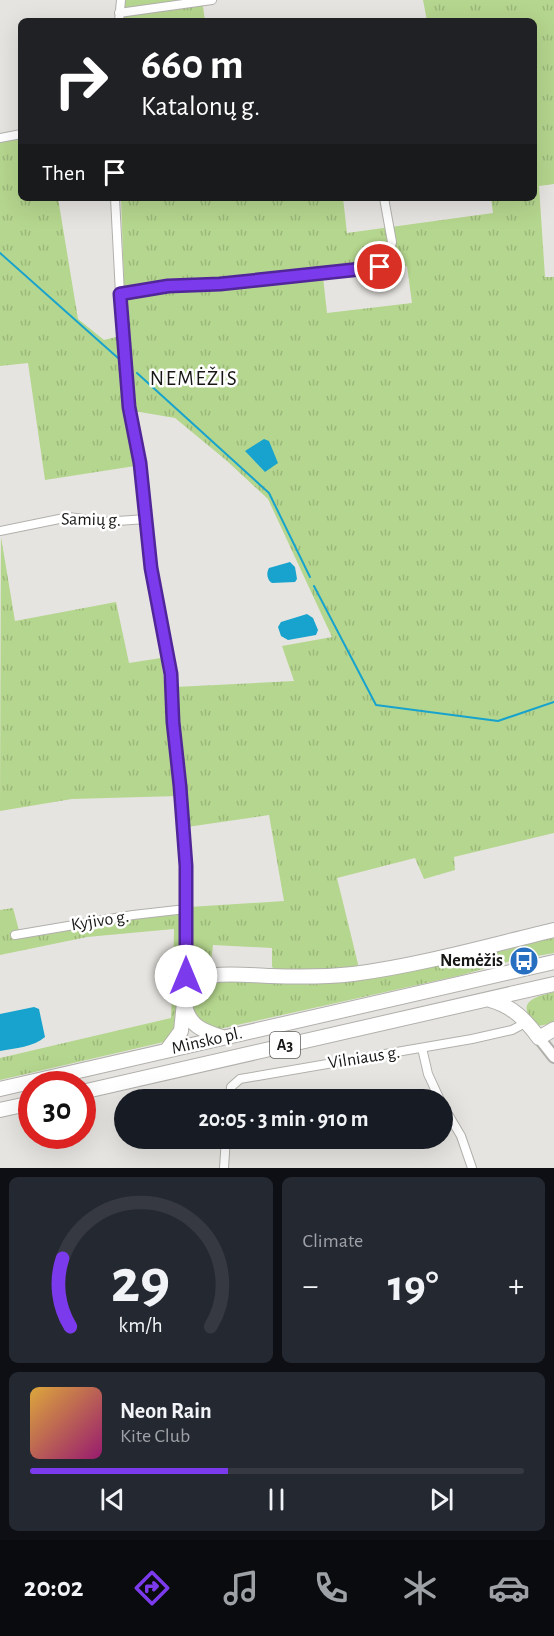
<!DOCTYPE html>
<html lang="en">
<head>
<meta charset="utf-8">
<style>
	:root { --surface:#171b24; --page:#242831; --text:#f1f3f6; --muted:#9ea1a6; --line:#363941; --accent:#7c3aed }
	body { margin:0; font-family:"Alegreya Sans",sans-serif; background:var(--page); color:var(--text); height:100vh; display:flex; flex-direction:column; font-size:22px; white-space:nowrap }
	* { box-sizing:border-box; margin:0 }
	p { font-size:20px; color:var(--muted) }
	.icon { flex:none; width:33px; height:33px; fill:none; stroke:currentColor; stroke-width:2; stroke-linecap:round; stroke-linejoin:round }
	.map { position:relative; height:1168px; overflow:hidden }
	.panel { display:flex; flex-direction:column; gap:9px; padding:9px; background:#0d0f14; flex:1 }
	.panel>* { flex:none }
	.guide { position:absolute; left:18px; top:18px; width:519px; height:183px; border-radius:9px; box-shadow:0 6px 24px #0002; background:#202124; color:#fff; overflow:hidden }
	.speed { position:absolute; left:18px; top:1071px; display:flex; gap:12px; font-size:30px; font-weight:700; text-align:center }
	.speed>* { display:grid; place-content:center; width:78px; height:78px; border-radius:50%; background:var(--surface); box-shadow:0 6px 24px #0002; line-height:1 }
	.speed .limit { border:9px solid #d22; background:#fff; color:#111 }
	.pin { position:absolute; display:grid; place-items:center; width:51px; height:51px; color:#fff; margin:-26px; border:3px solid #fff; border-radius:50%; box-shadow:0 2px 6px #0007 }
	.me { position:absolute; width:66px; margin:-33px; rotate:0deg; stroke-linejoin:round; filter:drop-shadow(0 0 4px #0008) }
	.turn { display:flex; align-items:center; gap:21px; height:126px; padding:0 24px; font-size:27px }
	.turn .icon { width:78px; height:78px; stroke-width:2.5 }
	.turn b { display:block; font-size:42px; line-height:51px }
	.then { display:flex; align-items:center; height:57px; padding:0 24px; background:#0003; gap:12px; font-size:22px }
	.big { font-size:45px; font-weight:600; line-height:1.1 }
	.panel .tile { flex:1; display:flex; flex-direction:column; justify-content:center; gap:9px; min-width:0; padding:0 21px; border-radius:9px; background:var(--page) }
	.panel .dial { align-items:center; gap:0 }
	.dial svg { height:156px; overflow:visible; fill:none; stroke:var(--line); stroke-width:7; stroke-linecap:round; text-anchor:middle }
	.dial text { fill:var(--text); stroke:none }
	.song { display:flex; align-items:center; gap:18px }
	.cover { width:72px; height:72px; border-radius:9px; background:linear-gradient(135deg,hsl(40 70% 55%),hsl(320 70% 35%)) }
	.played { height:6px; border-radius:3px; background:linear-gradient(90deg,var(--accent) 40%,var(--line) 40%) }
	.keys { display:flex; justify-content:space-around; direction:ltr }
	.heat { display:flex; justify-content:space-between; align-items:center; font-size:33px; direction:ltr }
	.panel .tiles { flex:1; display:grid; gap:9px; grid-template-columns:1fr 1fr }
	.tile:last-child { grid-column:span 2 }
	.trip { position:absolute; left:114px; top:1089px; width:339px; height:60px; border-radius:30px; background:var(--surface); box-shadow:0 6px 24px #0002; font-weight:600; line-height:60px; text-align:center }
	.tabs { display:flex; height:96px; justify-content:space-around; align-items:center; background:#090b0e; color:var(--muted) }
	.tabs .icon { width:42px; height:42px }
	.tabs .selected { color:var(--accent) }
	.tabs b { font-size:27px; color:var(--text) }
	.map>svg:first-child { display:block }
	.grass { fill:url(#grass-tufts); fill-rule:evenodd }
	.water { fill:#17a3cd }
	.lines { fill:none; stroke-linecap:round; stroke-linejoin:round }
	.stream { stroke:#17a3cd; stroke-width:2 }
	.street-casing { stroke:#b2b0ac; stroke-width:10 }
	.secondary-casing { stroke:#b2b0ac; stroke-width:14 }
	.highway-casing { stroke:#b2b0ac; stroke-width:16 }
	.street { stroke:#fff; stroke-width:8 }
	.secondary { stroke:#fff; stroke-width:10 }
	.highway { stroke:#fff; stroke-width:14 }
	.route-casing { stroke:#51269a; stroke-width:15 }
	.route { stroke:#7c3aed; stroke-width:10 }
	.labels { text-anchor:middle; dominant-baseline:central; stroke-width:5; stroke-linejoin:round; paint-order:stroke }
	.shield { fill:#fff; stroke:#5d5d5b; stroke-width:1.5 }
	.shield-label { font-size:16px; font-weight:bold; fill:#171715 }
	.street-label { font-size:18px; fill:#171715; stroke:#fff }
	.poi-label { font-size:18px; font-weight:bold; fill:#171715; stroke:#fff; text-anchor:end }
	.quarter-label { font-size:21px; letter-spacing:1.5px; fill:#171715; stroke:#fff }
</style>
</head>
<body>
<div class="map">
<svg width="554" height="1168" viewBox="0 0 554 1168">
	<defs>
		<pattern id="grass-tufts" width="24" height="20" patternUnits="userSpaceOnUse" patternTransform="scale(1.5)"><rect width="24" height="20" fill="#b5d68e"/><path d="M3 7l-1-3M5 7V3M7 7l1-3M15 17l-1-3M17 17v-4M19 17l1-3" fill="none" stroke="#9bb77a"/></pattern>
	</defs>
	<rect width="100%" height="100%" fill="#e6e4e0"/>
	<!-- grass -->
	<path class="grass" d="M124,0h78l3,21h-83z
		M423,0h131v184l-15,2 6,91h9v556l-100,24 1,13 -31,9 -9,-21 -78,20 22,90 -77,4 -5,-1 -5,-4v-19l-59,-3 -3,26c-9,-2 -15,-3 -21,-12v-52l95,-6 -15,-86 -82,12 -12,-140 119,-6 -12,-35 50,-9 -64,-138 -41,-38 -52,-43 -41,-7 -10,-127 -3,-86h222l4,35 146,-20 -2,-15h43v-177h-107zM407,266l5,37 -85,10 -4,-36z
		M21,137v61h37l20,121 26,21 16,-4 5,69 10,61 -90,14 -17,-117 -28,3v-225z
		M1,537l14,84 101,-19 13,61 32,-5 17,138 -106,3 -72,12z
		M13,908l8,30 65,-12 95,-13 -2,66 -6,5 1,-55 -87,8 -87,18v-45z
		M554,935v18l-40,7 -52,15 -243,54 -24,-8 -5,-24 5,-8 11,-8h112z
		M554,992v31l-16,3c-24,-22 -6,-29 16,-34z
		M172,993c7,7 8,30 3,39 -2,5 -7,8 -11,10l-164,38v-22l171,-40z"/>
	<!-- water -->
	<path class="water" d="M264,439l5,2 9,22 -13,9 -20,-21z
		M290,562l5,5 2,12 -2,3 -23,1c-5,-3 -6,-10 -3,-15z
		M307,614l6,4 5,12 -2,5 -28,5 -7,-4 -3,-9 3,-5z
		M34,1007l5,2 6,28c-11,10 -30,11 -45,14v-37z"/>
	<g class="lines">
		<!-- stream -->
		<path class="stream" d="M0,253l118,105
			M137,373l132,120 41,84
			M314,586l62,119 122,16 56,-19"/>
		<!-- street casing -->
		<g class="street-casing">
			<path id="street" d="M119,13l93,-13
				M119,21l2,-21
				M0,138l21,-4
				M115,198l5,96 10,113 10,56 11,105 20,106 2,48 7,64 6,80v118
				M120,294l34,-6 66,-4 160,-17 7,-5 5,-20 -8,-44
				M0,531l69,-14 34,5 43,-3
				M15,935l118,-20 53,-6
				M422,1048l6,26 12,26
				M230,1100l1,-13 9,-8 232,-40 40,-9 15,-8
				M442,1104l19,32 11,32
				M224,1168l2,-30"/>
		</g>
		<!-- secondary casing -->
		<g class="secondary-casing">
			<path id="secondary" d="M539,1038l15,19"/>
		</g>
		<!-- highway casing -->
		<g class="highway-casing">
			<path id="highway" d="M490,1000c22,6 35,19 49,38l15,-9
				M185,1005c4,21 18,26 37,32
				M167,1050l14,-19 5,-47c26,-14 56,-9 85,-8 27,1 55,1 82,-2 68,-9 134,-28 201,-44
				M0,1089l554,-127
				M82,1092l472,-108
				M0,1110l32,-7"/>
		</g>
		<!-- street -->
		<use href="#street" class="street"/>
		<!-- secondary -->
		<use href="#secondary" class="secondary"/>
		<!-- highway -->
		<use href="#highway" class="highway"/>
	</g>
	<g class="lines">
		<!-- route casing -->
		<g class="route-casing">
			<path id="route" d="M186,976v-110l-6,-80 -7,-64 -2,-48 -20,-106 -11,-105 -11,-56 -9,-113 48,-8 52,-2 160,-17"/>
		</g>
		<!-- route -->
		<use href="#route" class="route"/>
	</g>
	<!-- icons -->
	<defs>
		<g id="bus-disc" transform="scale(1.5)"><circle r="9.5" fill="#276fc0" stroke="#fff"/><path d="M-5-6H5V4H4V6H2V4H-2V6H-4V4H-5ZM-3.5-4V0h7V-4ZM-3.5 1.2v1.5H-2V1.2ZM2 1.2v1.5H3.5V1.2Z" fill="#fff"/></g>
	</defs>
	<g fill-rule="evenodd">
		<use href="#bus-disc" x="524" y="961"/>
	</g>
	<g class="labels">
		<!-- shield labels -->
		<rect class="shield" x="270" y="1032" width="30" height="26" rx="4.5"/>
		<g class="shield-label">
			<text x="285" y="1045">A3</text>
		</g>
		<!-- street labels -->
		<g class="street-label">
			<text transform="translate(91 520) rotate(1)">Samių g.</text>
			<text transform="translate(100 921) rotate(-9)">Kyjivo g.</text>
			<text transform="translate(207 1041) rotate(-13)">Minsko pl.</text>
			<text transform="translate(364 1058) rotate(-9)">Vilniaus g.</text>
		</g>
		<!-- poi labels -->
		<g class="poi-label">
			<text x="503" y="961">Nemėžis</text>
		</g>
		<!-- quarter labels -->
		<g class="quarter-label">
			<text x="194" y="378">NEMĖŽIS</text>
		</g>
	</g>
</svg>
<div class="speed"><div class="limit">30</div></div>
<div class="pin" style="left:380px;top:267px;background:#d93025"><svg class="icon" aria-label="arrive" viewBox="0 0 24 24"><path d="M6 21V4h12l-3 4 3 4H6"/></svg></div>
<svg class="me" style="left:186px;top:976px" viewBox="-20 -20 40 40"><circle r="19" fill="#fff"/><path d="M0-13L10 11 0 6-10 11z" fill="#7c3aed"/></svg>
<div class="trip">20:05 · 3 min · 910 m</div>
<div class="guide">
<div class="turn"><svg class="icon" aria-label="right" viewBox="0 0 24 24"><path d="M7 20v-9h11M14 6l5 5-5 5"/></svg><div><b>660 m</b>Katalonų g.</div></div>
<div class="then">Then<svg class="icon" aria-label="arrive" viewBox="0 0 24 24"><path d="M6 21V4h12l-3 4 3 4H6"/></svg></div>
</div>
</div>
<section class="panel">
<div class="tiles">
<div class="tile dial"><svg viewBox="0 0 100 80">
<path d="M14 69A42 42 0 1 1 86 69"/>
<path d="M14 69A42 42 0 0 1 10 34" stroke="#7c3aed"/>
<text x="50" y="56" font-size="32" font-weight="700">29</text>
<text x="50" y="72" font-size="11">km/h</text>
</svg></div>
<div class="tile"><p>Climate</p>
<div class="heat"><a>−</a><b class="big">19°</b><a>+</a></div>
</div>
<div class="tile">
<div class="song"><i class="cover"></i><div><b>Neon Rain</b><p>Kite Club</p></div></div>
<div class="played"></div>
<div class="keys"><svg class="icon" aria-label="previous" viewBox="0 0 24 24"><path d="M18 5L8 12l10 7zM5 5v14"/></svg><svg class="icon" aria-label="pause" viewBox="0 0 24 24"><path d="M8 5v14M16 5v14"/></svg><svg class="icon" aria-label="next" viewBox="0 0 24 24"><path d="M6 5l10 7-10 7zM19 5v14"/></svg></div>
</div>
</div>
</section>
<nav class="tabs">
<b>20:02</b>
<svg class="icon selected" aria-label="directions" viewBox="0 0 24 24"><path d="M12 3l9 9-9 9-9-9zM9 14v-3h6M13 9l2 2-2 2"/></svg>
<svg class="icon" aria-label="music" viewBox="0 0 24 24"><path d="M9 18V5l10-2v13"/><circle cx="6" cy="18" r="3"/><circle cx="16" cy="16" r="3"/></svg>
<svg class="icon" aria-label="phone" viewBox="0 0 24 24"><path d="M5 4h4l2 5-3 2q2 4 5 5l2-3 5 2v4C11 20 4 13 5 4z"/></svg>
<svg class="icon" aria-label="climate" viewBox="0 0 24 24"><path d="M12 3v18M4 7l16 10M4 17L20 7"/></svg>
<svg class="icon" aria-label="car" viewBox="0 0 24 24"><path d="M5 17H2v-5l4-1 3-4h7l3 4 3 1v5h-3M9 17h6M6 11h13"/><circle cx="7" cy="17" r="2"/><circle cx="17" cy="17" r="2"/></svg>
</nav>
</body>
</html>
